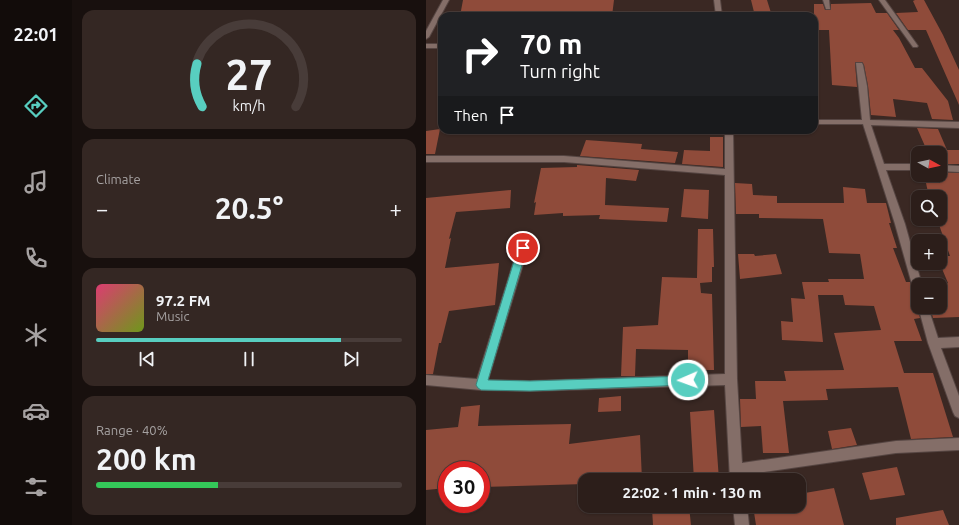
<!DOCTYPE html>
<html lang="en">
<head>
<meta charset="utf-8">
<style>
	:root { --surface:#2c1e1a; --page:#342723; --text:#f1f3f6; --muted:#a6a2a2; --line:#483c39; --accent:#58cec0 }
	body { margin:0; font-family:Ubuntu,sans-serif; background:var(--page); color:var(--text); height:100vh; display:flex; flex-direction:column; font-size:15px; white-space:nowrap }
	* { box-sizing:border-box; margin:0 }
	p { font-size:13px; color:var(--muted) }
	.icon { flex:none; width:22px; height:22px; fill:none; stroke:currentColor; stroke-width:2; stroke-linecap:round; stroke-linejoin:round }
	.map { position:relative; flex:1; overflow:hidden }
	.details { display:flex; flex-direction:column; gap:10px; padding:10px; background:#18100e; width:354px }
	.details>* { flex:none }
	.banner { position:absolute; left:12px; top:12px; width:380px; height:122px; border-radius:12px; box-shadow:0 1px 3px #0004,0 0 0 1px var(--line); background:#202124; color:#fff; overflow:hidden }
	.needle { width:26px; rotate:98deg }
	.controls { position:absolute; left:485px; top:146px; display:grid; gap:8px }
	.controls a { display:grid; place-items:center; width:36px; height:36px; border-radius:8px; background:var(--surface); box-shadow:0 1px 3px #0004,0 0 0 1px var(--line); font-size:20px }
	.speed { position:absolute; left:12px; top:461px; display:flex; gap:8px; font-size:20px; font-weight:700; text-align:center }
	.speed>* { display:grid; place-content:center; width:52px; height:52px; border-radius:50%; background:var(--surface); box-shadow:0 1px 3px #0004,0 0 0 1px var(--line); line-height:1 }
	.speed .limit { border:6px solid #d22; background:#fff; color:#111 }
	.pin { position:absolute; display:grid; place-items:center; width:34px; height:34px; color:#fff; margin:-17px; border:2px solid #fff; border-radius:50%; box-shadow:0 1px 4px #0007 }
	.me { position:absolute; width:44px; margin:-22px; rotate:268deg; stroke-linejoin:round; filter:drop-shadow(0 0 3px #0008) }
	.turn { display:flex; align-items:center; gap:14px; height:84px; padding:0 16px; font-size:18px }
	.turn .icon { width:52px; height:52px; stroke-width:2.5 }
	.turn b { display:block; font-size:28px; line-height:34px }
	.then { display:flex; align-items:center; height:38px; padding:0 16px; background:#0003; gap:8px; font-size:15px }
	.big { font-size:30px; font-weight:700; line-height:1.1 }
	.details .tile { flex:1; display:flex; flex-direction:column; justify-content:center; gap:6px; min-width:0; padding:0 14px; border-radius:12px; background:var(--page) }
	.details .dial { align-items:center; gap:0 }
	.dial svg { height:104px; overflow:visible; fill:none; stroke:var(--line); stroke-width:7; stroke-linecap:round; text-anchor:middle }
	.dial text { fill:var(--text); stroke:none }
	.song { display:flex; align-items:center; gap:12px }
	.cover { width:48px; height:48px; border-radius:6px; background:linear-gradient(135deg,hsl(340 70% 55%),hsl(80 70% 35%)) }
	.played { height:4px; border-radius:2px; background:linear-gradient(90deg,var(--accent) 80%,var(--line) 80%) }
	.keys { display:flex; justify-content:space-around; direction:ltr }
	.heat { display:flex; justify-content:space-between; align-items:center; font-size:22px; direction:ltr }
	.charge { height:6px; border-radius:3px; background:linear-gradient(90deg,#34c759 40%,var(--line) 0) }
	.trip { position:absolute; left:152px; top:473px; width:228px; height:40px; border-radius:12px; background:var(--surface); box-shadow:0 1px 3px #0004,0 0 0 1px var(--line); font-weight:700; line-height:40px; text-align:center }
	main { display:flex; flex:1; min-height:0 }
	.tabs { display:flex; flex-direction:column; width:72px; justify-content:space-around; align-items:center; background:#120c0a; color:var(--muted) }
	.tabs .icon { width:28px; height:28px }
	.tabs .current { color:var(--accent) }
	.tabs b { font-size:18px; color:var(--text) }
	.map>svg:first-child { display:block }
	.building { fill:#8f4b3a }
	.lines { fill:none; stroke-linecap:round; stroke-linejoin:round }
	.street-casing { stroke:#554542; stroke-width:2 }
	.street { fill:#846e68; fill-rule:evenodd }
	.route { fill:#58cec0; stroke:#39867d }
</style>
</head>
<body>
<main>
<nav class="tabs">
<b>22:01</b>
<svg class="icon current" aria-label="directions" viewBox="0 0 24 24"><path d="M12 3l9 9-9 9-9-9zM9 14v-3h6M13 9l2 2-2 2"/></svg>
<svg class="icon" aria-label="music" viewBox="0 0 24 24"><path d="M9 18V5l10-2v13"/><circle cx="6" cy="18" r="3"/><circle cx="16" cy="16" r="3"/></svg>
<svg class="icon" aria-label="phone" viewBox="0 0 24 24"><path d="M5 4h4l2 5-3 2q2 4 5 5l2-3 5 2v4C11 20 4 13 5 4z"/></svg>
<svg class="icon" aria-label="climate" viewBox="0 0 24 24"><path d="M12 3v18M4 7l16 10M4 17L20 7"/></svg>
<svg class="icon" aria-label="car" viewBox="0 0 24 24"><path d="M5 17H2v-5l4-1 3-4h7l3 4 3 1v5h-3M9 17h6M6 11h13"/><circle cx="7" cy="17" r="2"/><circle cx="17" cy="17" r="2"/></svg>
<svg class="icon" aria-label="filters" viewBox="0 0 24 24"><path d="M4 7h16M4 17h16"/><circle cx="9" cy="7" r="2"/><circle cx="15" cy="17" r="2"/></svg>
</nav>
<section class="details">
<div class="tile dial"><svg viewBox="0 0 100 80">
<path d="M14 69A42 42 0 1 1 86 69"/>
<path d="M14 69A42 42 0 0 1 10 36" stroke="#58cec0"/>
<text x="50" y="56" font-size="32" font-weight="700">27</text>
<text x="50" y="72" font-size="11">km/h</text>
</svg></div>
<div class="tile"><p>Climate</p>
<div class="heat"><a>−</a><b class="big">20.5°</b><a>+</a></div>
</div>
<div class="tile">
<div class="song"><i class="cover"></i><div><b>97.2 FM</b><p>Music</p></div></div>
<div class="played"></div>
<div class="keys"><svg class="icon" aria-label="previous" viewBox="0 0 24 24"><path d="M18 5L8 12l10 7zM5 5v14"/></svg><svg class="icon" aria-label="pause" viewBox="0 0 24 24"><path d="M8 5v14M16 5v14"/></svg><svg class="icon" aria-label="next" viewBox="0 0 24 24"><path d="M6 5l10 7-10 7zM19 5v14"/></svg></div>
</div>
<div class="tile"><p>Range · 40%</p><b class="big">200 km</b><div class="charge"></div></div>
</section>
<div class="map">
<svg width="533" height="525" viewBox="0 0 533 525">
	<rect width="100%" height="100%" fill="#3a2823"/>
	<!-- building -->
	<path class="building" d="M37,0h151l-2,16h-116v-4l-21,4h-15z
		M325,0h16l5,16h-17z
		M489,0h9l19,35 16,35v35l-33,-75h-18l-12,-17 22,-1 -5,-11z
		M445,3l5,10h11l12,17h-6l6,8 16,30h7l26,33 5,19 -21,-1 -5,-16 -34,-4 3,18 -25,-2 -3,-29 -4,-21 -2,-3h-6l-1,1 2,24 -25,-2 -3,-55h-15v-26h9l2,6h5l1,-1v-5z
		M491,128l21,1 9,21h12v14h-19v-11h-12z
		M14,129l-5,25h-9v-23z
		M284,137h13v30l-41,-3 2,-14 26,1z
		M160,140l56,4 -1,5 37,3 -3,11 -95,-7z
		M151,165l62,5 -3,11 -30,-3 -1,27 64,3 -2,14 -68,-3 1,-4 -37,1v-3l-29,2 2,-13 -2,1 7,-35 36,-1z
		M514,172l19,1v144l-26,1 -3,-11h10v-22h-17v-3l25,1 -8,-19v-8h10l-13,-37h3v-22h-11l-3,-14h14z
		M309,183l17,1 1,11 24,1v7h67l-1,-16 22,2 2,14h19l5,20h-2l8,25h-4l13,34h4l3,9 5,2v12l-1,1 3,12 -6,1 8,22h-28l10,32h29l20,64 -42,2 -13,-52 -72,2 2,11 -45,1 6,52h-26l-2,-27 -20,1 -1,-28h16l-1,-18h31l-2,-10 60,-1 -10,-37 47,-3 -7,-24 -29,-1 -2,-10h-25l5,47 -41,-2 -1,-19 12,1 -2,-24 14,1 -3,-17h27l-1,-3h36l-4,-25 -31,-1 -6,-34 -64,-1v-4h-23z
		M258,189l25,1 -1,29 -27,-2z
		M85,190l-1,18 -54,4 -7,27 2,-1 -6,30 54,-5 -4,42 -46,6 -8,32h-2l-6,31h-7v-176z
		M272,229h15l1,38h-2v15l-12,1 1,10 11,1 2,76h-26v-20l-52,-1 -1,27h-14l2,-49 35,-2 4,-48 35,1z
		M312,254h16l1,2 21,-2 6,20 -42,5z
		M195,396v15l-23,1 1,-14z
		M54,405l-2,21 93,-2 -2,20 71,-9 2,45h-57v4l-104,3v-17h-34v18l-21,2v-60l32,-3 3,-20z
		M288,410l5,70h-25l-4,-68z
		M425,428l6,17 -25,4 -4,-18z
		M471,467l8,28 -35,5 -8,-27z
		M408,488l10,37h-88l-3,-19h46v-12z
		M243,506h20l2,19h-38l-1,-17z
		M517,510l6,15h-53v-7z"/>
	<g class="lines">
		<!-- street casing -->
		<g class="street-casing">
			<path id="street" d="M17,0h6l-20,37 -3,2v-8z
				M288,0h6l2,16h-6z
				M397,0h6l1,9h-4z
				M453,0h6l33,46 -1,1h-4z
				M0,44h16v4h-16z
				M430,63h6l1,2 4,21 3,34 89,2v6l-88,-3 13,39h34v6h-32l19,54 17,61h-4v7l-4,-1 -1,-3 -18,-64 -32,-100h-49v-4h48z
				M299,130h8l4,249 5,84 154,-22 63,-3v12l-63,3 -153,22 1,5h-14l-5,-95 -195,6 -49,-1 -55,-5v-10l51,4 41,-131 2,-3h6l2,3 -40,132 42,1 195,-7v-199l-161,-13h-138v-6h138l161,13z
				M514,165l19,1v6l-19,-1z
				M492,306l10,1 10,31 21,-1v10l-18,1 18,48v22l-4,-2 -2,-4 -25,-69z
				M307,506h14l2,19h-14z"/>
		</g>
		<!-- street -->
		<use href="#street" class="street"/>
	</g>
	<!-- route -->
	<path class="route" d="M97,245l4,3 -39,132 42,1 158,-5 3,1 2,3 -2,4 -3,1 -158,6 -49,-1 -3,-2 -2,-3 42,-137z"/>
</svg>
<div class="controls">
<a><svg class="needle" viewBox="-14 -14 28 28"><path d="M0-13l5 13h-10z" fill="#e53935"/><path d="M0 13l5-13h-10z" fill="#a6a2a2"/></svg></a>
<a><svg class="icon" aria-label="search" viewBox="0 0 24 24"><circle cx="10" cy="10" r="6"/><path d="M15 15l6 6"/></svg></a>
<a>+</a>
<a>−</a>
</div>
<div class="speed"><div class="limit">30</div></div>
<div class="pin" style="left:97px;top:248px;background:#d93025"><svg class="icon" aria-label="arrive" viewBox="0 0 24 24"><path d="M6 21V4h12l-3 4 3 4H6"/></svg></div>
<svg class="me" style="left:262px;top:380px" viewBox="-20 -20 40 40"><circle r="17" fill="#58cec0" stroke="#fff" stroke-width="3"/><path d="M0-11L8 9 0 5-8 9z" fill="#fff"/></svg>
<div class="trip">22:02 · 1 min · 130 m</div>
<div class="banner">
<div class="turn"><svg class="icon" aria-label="right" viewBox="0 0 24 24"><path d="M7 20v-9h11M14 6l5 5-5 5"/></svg><div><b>70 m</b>Turn right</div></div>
<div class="then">Then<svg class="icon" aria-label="arrive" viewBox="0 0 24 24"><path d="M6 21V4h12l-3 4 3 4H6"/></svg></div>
</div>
</div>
</main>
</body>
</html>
